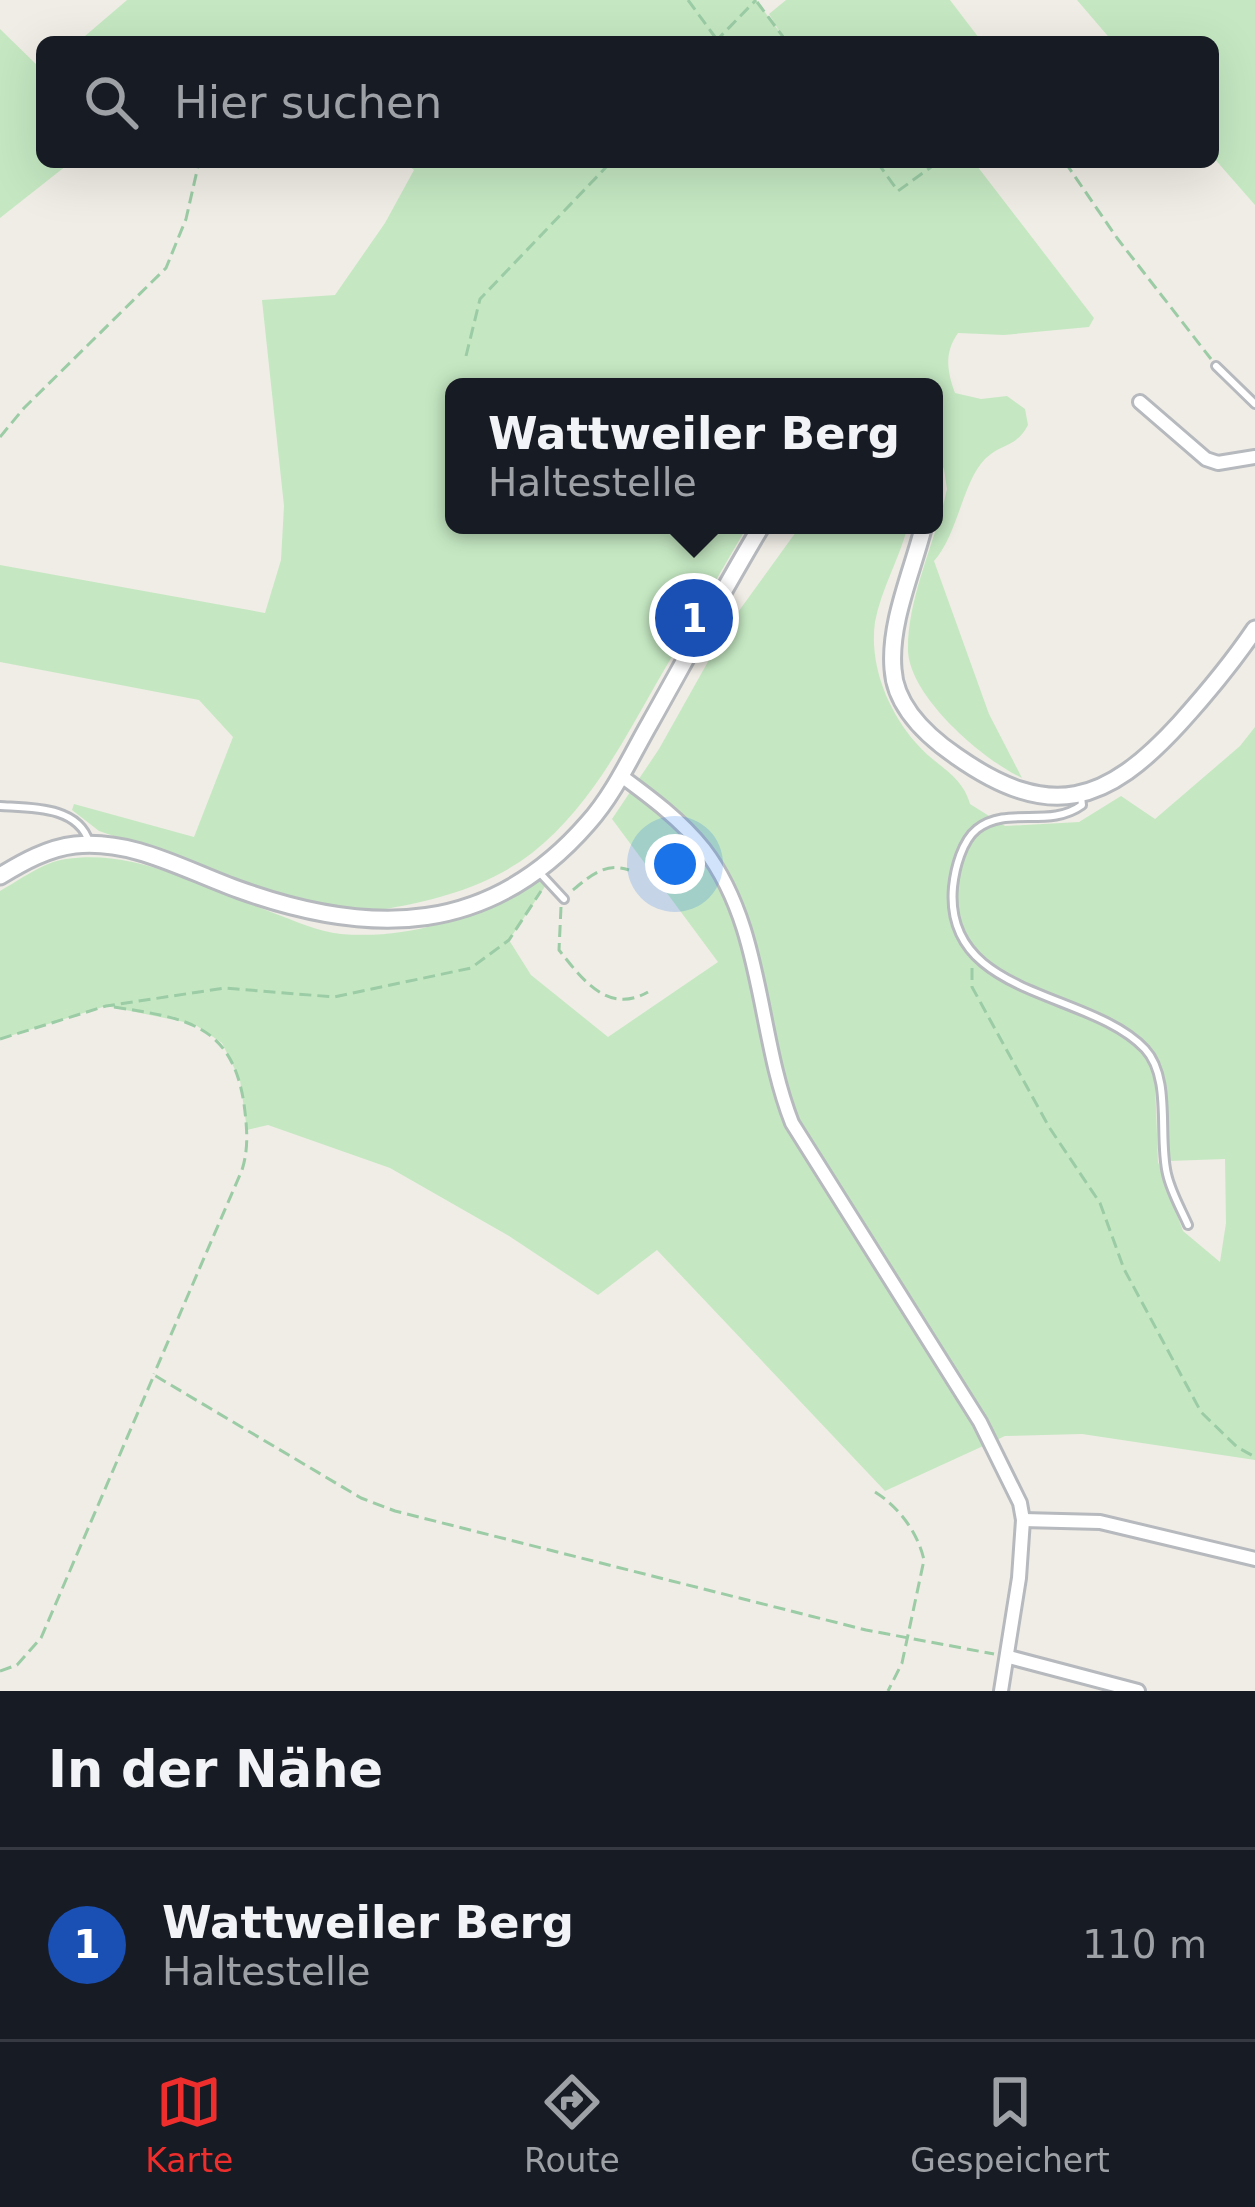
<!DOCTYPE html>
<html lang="de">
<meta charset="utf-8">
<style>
:root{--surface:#171b24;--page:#20242c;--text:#f1f3f6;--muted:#9ea1a6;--line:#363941;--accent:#ee2e2d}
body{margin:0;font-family:"DejaVu Sans",sans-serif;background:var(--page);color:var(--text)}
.you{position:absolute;left:675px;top:864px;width:42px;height:42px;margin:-30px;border:9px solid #fff;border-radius:50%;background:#1a73e8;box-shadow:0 0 0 18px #1a73e833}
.badge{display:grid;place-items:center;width:78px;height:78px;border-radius:50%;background:var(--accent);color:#fff;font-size:39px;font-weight:700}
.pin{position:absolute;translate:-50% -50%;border:6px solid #fff;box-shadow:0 3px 12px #0006}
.popup{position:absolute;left:445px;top:378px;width:498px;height:156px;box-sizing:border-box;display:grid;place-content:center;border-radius:18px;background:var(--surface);filter:drop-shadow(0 3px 9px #0005);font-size:39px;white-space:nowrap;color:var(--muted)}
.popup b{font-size:45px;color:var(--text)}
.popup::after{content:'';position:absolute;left:50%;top:100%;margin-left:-24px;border:24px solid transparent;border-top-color:var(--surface)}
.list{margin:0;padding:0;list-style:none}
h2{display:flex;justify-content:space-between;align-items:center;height:156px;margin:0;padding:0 48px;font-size:51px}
h2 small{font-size:39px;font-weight:400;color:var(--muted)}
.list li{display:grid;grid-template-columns:78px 1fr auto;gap:36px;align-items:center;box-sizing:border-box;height:192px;padding:0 48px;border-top:3px solid var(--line)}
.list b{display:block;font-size:45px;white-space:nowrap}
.list p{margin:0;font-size:39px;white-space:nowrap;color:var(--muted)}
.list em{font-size:39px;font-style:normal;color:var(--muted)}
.icon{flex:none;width:66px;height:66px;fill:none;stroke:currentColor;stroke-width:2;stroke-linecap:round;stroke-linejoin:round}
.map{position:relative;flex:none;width:1255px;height:1691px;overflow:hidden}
.search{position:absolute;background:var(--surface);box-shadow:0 12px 48px #0002;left:36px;right:36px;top:36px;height:132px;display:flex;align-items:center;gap:30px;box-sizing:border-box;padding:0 42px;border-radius:18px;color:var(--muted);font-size:45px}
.sheet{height:348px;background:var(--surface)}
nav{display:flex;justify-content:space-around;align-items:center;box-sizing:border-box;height:168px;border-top:3px solid var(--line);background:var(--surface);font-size:33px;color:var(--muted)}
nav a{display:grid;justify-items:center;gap:6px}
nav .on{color:var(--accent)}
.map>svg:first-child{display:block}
</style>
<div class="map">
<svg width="1255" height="1691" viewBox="0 0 1255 1691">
<rect width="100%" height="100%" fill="#f0ede6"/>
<g fill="#c5e8c2" fill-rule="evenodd">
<path d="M127 0H756L781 34 769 14 786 0H950L982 42H78Z"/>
<path d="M1077 0H1255V205L1213 157V42H1113Z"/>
<path d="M0 29 42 70V162H71L0 218Z"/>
<path d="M404 162H974L1094 318 1089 327 1004 335 958 333C944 353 947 371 955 393L981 399 1007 396 1025 409 1028 425C1016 448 1001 443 985 459 963 481 958 534 934 561L989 714 1022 778C983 760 910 697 908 651 907 597 936 541 947 489L944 469 934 450V387H454V525H748C717 578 687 631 656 684 622 744 588 809 532 853 488 887 433 901 379 910L378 914 289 897 99 831 72 810 74 804 194 837 233 737 199 700 0 662V565L265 613 281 560 284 506 262 300 335 295 385 223 414 170Z"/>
<path d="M801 525H908C900 558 881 589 875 622 869 665 888 711 916 743 934 765 962 774 970 804L1005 826 1079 822 1121 796 1155 819 1240 746 1255 727V1460L1082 1434 1005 1436 885 1491 657 1250 598 1295 509 1236 390 1168 268 1125 247 1130 240 1080 222 1043 194 1024 106 1006 0 1039V891C20 880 43 862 66 859 136 848 207 889 271 912 293 920 318 932 341 934 416 940 480 914 543 876L548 882 509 940 531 975 608 1037 718 962 612 819 659 749 728 626ZM1160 1073 1169 1161 1225 1159 1226 1223 1220 1262 1183 1231 1158 1162 1155 1081Z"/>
</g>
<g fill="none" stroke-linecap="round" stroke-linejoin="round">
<g stroke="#b6b9bd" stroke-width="12">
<g id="service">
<path d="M1216 366 1255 404"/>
<path d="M1081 797 1082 805C1049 829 1008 805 977 829 962 841 955 868 953 887 943 998 1090 990 1145 1049 1172 1078 1158 1137 1167 1174 1171 1192 1181 1209 1188 1225"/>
<path d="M0 806C32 808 78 806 89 842"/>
<path d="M538 871 564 899"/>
</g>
</g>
<g stroke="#b6b9bd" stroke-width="18">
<g id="minor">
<path d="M1140 402 1206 459 1218 463 1255 457"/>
<path d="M620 775C650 797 681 820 704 849 764 928 757 1034 792 1123L980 1422 1020 1503 1023 1520 1019 1578 1001 1691"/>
<path d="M1023 1520 1100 1522 1255 1559"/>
<path d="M1009 1657 1138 1691"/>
</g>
</g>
<g stroke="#b6b9bd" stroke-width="21">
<g id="tertiary">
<path d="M924 525C913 570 889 622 893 669 895 706 927 736 956 756 1050 822 1106 804 1180 723 1207 693 1232 663 1255 629"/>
<path d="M0 876C23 862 48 848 75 845 134 839 186 871 240 890 371 937 490 936 588 823 614 794 631 756 650 723 687 657 723 590 762 525"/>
</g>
</g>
<g stroke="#9bcca5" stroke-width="3" stroke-dasharray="12 6" stroke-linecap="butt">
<path d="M688 0 715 37"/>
<path d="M757 2 787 42"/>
<path d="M227 42V40"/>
<path d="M715 42 756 0"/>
<path d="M877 162 898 191 938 162"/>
<path d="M1065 162 1117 238 1211 359"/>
<path d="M466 356 480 299 611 162"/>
<path d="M0 437 24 408 166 268 186 219 199 162"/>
<path d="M573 890C591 875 606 862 629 870"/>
<path d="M561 907 559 950C582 979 608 1015 648 992"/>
<path d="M972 968V987L1049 1127 1100 1203 1124 1269 1201 1412 1237 1447 1255 1457"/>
<path d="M114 1007C184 1018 232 1023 244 1104 247 1127 249 1148 242 1170L154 1374"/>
<path d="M0 1039 106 1006 225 988 334 997 471 968 509 940 541 891"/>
<path d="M875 1492C899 1507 918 1533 924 1560L902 1663 888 1691"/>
<path d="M0 1671 17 1665 41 1638 154 1375 361 1498 395 1511 866 1630 994 1654"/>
</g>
<use href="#service" stroke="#fff" stroke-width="6"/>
<use href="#minor" stroke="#fff" stroke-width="12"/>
<use href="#tertiary" stroke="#fff" stroke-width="15"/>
</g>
</svg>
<div class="you"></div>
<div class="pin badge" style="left:694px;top:618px;background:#1a4fb4">1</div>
<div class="popup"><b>Wattweiler Berg</b>Haltestelle</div>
<div class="search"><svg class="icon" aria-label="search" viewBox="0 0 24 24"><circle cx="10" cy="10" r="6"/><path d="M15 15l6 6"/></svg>Hier suchen</div>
</div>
<section class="sheet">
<h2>In der Nähe<small></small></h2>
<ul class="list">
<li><span class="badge" style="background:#1a4fb4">1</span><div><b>Wattweiler Berg</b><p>Haltestelle</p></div><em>110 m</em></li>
</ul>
</section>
<nav>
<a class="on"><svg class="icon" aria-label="map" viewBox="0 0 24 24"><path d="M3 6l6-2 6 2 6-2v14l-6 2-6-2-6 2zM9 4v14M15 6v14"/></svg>Karte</a>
<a><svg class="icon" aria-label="directions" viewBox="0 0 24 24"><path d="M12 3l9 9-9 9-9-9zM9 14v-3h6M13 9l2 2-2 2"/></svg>Route</a>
<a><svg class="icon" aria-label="saved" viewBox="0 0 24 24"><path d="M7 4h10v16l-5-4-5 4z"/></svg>Gespeichert</a>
</nav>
